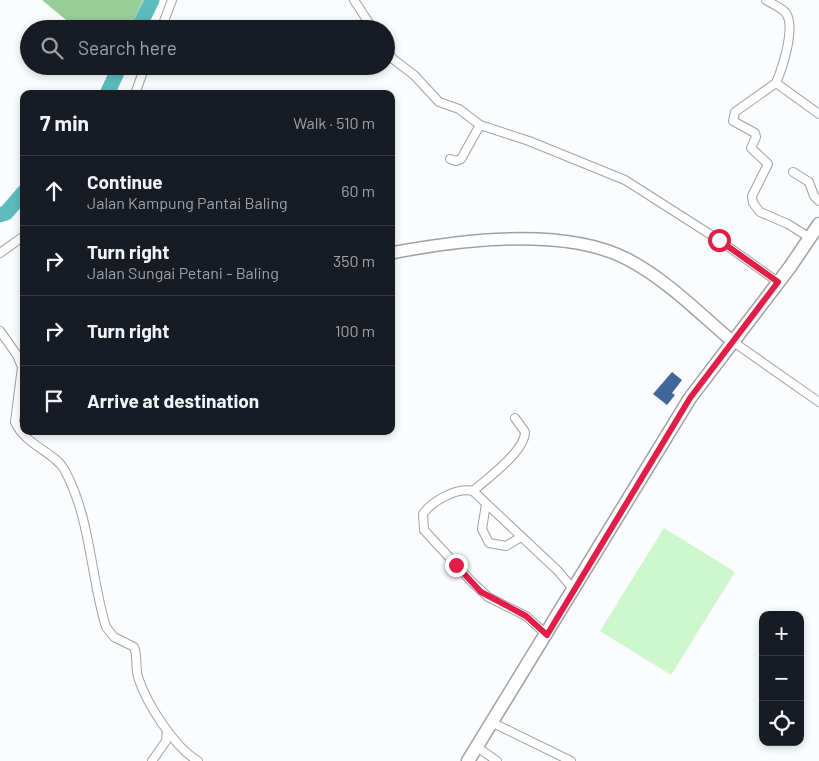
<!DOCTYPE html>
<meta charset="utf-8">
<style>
:root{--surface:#171b24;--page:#20242c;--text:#f1f3f6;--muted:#9ea1a6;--line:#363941}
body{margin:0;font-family:Barlow,sans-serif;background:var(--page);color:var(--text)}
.controls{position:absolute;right:15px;bottom:15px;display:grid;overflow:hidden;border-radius:10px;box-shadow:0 2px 8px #0003}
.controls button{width:45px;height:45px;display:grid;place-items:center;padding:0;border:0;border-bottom:1px solid var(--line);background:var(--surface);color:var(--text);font:25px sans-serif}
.stop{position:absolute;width:15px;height:15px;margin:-11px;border:4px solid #e11d48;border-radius:50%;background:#fff}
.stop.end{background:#e11d48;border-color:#fff;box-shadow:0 1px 5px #0008}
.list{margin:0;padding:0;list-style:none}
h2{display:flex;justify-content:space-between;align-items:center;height:65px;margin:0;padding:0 20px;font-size:21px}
h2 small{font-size:16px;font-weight:400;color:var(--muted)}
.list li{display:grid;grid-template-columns:32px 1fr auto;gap:15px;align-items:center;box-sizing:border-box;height:70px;padding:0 20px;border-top:1px solid var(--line)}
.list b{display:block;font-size:19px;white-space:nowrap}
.list p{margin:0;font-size:16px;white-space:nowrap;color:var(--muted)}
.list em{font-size:16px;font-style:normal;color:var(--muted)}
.icon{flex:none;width:28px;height:28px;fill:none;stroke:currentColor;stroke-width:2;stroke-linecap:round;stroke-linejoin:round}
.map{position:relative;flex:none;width:819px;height:761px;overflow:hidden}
.search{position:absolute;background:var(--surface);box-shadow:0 2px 8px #0003;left:20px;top:20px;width:375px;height:55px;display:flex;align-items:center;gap:12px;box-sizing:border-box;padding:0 18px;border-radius:28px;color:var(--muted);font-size:19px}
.panel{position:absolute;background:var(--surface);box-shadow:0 2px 8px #0003;left:20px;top:90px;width:375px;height:345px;border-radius:10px}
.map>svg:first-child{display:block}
</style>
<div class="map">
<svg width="819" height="761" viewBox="0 0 819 761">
<rect width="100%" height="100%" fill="#fafcfe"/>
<path fill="#cef7cd" d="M664 528 735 572 671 675 600 631Z"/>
<path fill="#99cd99" d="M42 0H143L130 29H77Z"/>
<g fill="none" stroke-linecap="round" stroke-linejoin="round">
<g stroke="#5cbcbc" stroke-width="15">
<path d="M138 29 152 0"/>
<path d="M107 94 120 66"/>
<path d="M0 215 6 213 24 192"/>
</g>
</g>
<path fill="#416799" d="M672 372 682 380 672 393 675 395 667 405 653 394Z"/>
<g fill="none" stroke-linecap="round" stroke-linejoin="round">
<g stroke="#a0a1a3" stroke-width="10">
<g id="street">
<path d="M354 0 373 29"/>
<path d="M766 0C772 4 782 8 786 13 796 28 782 69 776 83L819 114"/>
<path d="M161 29 172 0"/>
<path d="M386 49 393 59 414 75 439 102 459 109 480 125 529 141 625 180 719 240 778 282"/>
<path d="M776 83 735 112 733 121 755 133 756 137 751 148 768 164 752 196 753 203 760 212 788 224 810 238"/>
<path d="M135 94 145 66"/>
<path d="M450 159 456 161 461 159 480 125"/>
<path d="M793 172 809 182 814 196 819 201"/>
<path d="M0 253 24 236"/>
<path d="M0 331 17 355 22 367 15 422C25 445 54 452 64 469 91 518 90 575 106 627L114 637 134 647C138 656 135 667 138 677 146 703 175 748 198 761"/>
<path d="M732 341 819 402"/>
<path d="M473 491C488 478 525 451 525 432L515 418"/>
<path d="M486 504 482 529 489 543 506 546 521 537"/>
<path d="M547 635 526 616 488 597 471 581 424 530 423 514C432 501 457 487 473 491L558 571 574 590"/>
<path d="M493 723 571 761"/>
<path d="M477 747 497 761"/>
<path d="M152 761 166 741 167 731"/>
</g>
</g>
<g stroke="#a0a1a3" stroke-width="14">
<path id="secondary" d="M391 253C459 240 563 226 627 259 666 279 699 313 732 341"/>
</g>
<g stroke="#a0a1a3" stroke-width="15">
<path id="primary" d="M468 761 690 398 790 267 819 224"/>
</g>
<use href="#street" stroke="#fff" stroke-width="8"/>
<use href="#secondary" stroke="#fff" stroke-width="11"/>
<use href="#primary" stroke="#fff" stroke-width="12"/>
</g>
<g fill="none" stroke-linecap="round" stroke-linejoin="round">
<path stroke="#e11d48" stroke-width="6" d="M456 565 481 592 526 616 547 635 690 398 778 282 719 240"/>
</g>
</svg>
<div class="controls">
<button>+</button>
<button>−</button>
<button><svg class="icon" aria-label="locate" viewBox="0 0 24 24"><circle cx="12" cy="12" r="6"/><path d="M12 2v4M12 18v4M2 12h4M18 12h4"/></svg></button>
</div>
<div class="stop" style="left:719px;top:240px"></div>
<div class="stop end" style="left:456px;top:565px"></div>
<div class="search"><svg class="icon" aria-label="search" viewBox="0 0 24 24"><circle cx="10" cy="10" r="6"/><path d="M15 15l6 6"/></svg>Search here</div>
<section class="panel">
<h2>7 min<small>Walk · 510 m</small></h2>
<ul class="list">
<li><svg class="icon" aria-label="ahead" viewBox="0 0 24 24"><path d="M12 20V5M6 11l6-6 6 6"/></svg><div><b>Continue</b><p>Jalan Kampung Pantai Baling</p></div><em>60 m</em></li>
<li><svg class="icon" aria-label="right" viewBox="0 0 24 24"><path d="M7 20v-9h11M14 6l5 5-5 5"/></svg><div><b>Turn right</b><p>Jalan Sungai Petani - Baling</p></div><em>350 m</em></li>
<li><svg class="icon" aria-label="right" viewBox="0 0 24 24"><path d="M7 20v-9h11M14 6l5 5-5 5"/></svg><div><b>Turn right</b></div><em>100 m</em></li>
<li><svg class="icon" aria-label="arrive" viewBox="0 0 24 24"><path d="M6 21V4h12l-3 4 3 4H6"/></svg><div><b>Arrive at destination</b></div></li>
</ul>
</section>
</div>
